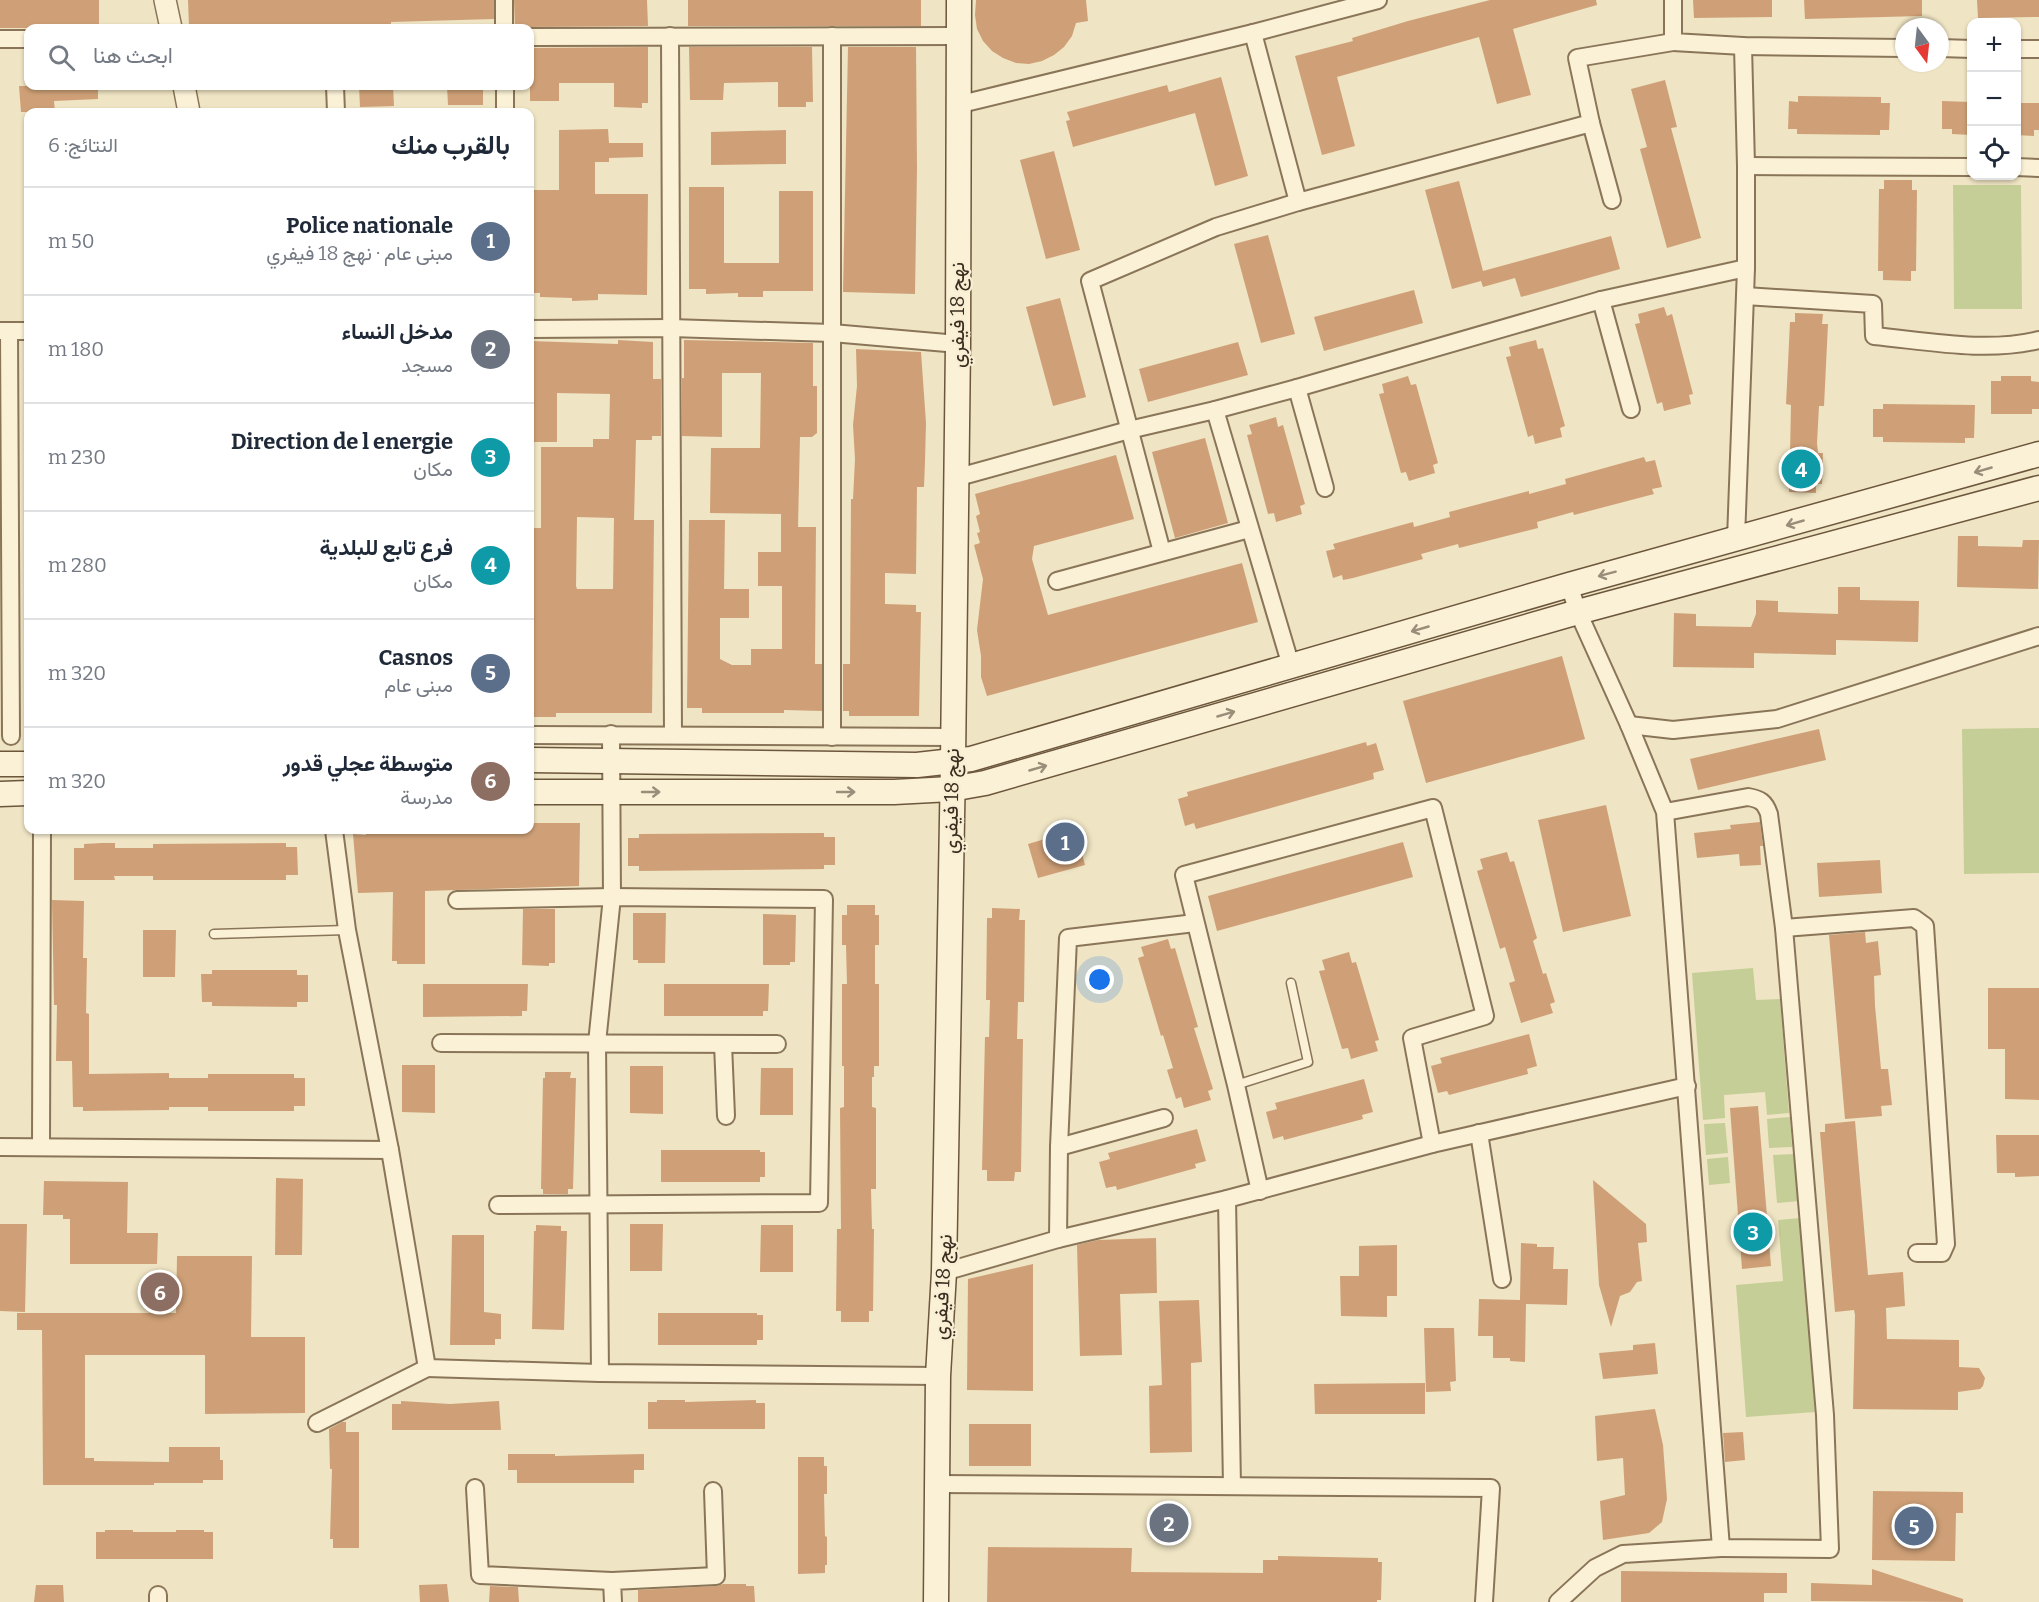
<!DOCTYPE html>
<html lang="ar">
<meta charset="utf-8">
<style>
:root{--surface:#fff;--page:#f6f6f7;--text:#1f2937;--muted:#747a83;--line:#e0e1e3;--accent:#9b2b27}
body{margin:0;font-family:Bitter,Vazirmatn,serif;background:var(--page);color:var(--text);direction:rtl}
.controls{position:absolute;right:18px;top:18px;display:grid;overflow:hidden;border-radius:12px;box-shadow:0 2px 4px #0004}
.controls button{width:54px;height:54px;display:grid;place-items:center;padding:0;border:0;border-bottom:2px solid var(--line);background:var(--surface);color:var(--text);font:30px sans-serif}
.compass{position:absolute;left:1895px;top:18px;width:54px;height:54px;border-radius:50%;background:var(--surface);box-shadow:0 2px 4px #0004;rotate:165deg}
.you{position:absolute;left:1100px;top:980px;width:21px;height:21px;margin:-15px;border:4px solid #fff;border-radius:50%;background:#1a73e8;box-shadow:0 0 0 9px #1a73e833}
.badge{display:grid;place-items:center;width:39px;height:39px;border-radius:50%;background:var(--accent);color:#fff;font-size:20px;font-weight:700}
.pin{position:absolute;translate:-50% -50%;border:3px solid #fff;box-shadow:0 2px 6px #0006}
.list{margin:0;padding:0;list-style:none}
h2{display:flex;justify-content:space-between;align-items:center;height:78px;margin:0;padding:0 24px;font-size:26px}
h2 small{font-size:20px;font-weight:400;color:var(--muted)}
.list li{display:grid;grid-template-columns:39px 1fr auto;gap:18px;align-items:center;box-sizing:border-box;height:108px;padding:0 24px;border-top:2px solid var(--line)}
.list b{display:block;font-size:22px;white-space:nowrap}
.list p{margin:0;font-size:20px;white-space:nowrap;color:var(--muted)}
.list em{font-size:20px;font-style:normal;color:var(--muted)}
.icon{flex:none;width:33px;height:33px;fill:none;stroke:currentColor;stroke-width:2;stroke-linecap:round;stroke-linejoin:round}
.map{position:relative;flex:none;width:2039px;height:1602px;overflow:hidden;direction:ltr}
.search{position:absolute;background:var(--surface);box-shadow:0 2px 4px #0004;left:24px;top:24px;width:510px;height:66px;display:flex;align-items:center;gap:15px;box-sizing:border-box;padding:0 21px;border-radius:12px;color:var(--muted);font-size:22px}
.panel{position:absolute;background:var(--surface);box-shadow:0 2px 4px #0004;left:24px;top:108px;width:510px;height:726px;border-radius:12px;direction:rtl}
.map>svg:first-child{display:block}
</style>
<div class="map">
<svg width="2039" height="1602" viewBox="0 0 2039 1602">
<rect width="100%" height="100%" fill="#efe4c3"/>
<g fill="#c5ce96">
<path d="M1953 185H2021L2022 309H1954Z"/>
<path d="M2039 728V873L1964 874 1962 729Z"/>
<path d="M1753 968 1756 1000 1780 999 1789 1113 1767 1115 1765 1092 1724 1095 1725 1118 1703 1120 1692 973Z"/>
<path d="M1790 1117 1792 1147 1769 1148 1767 1119Z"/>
<path d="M1725 1123 1728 1153 1706 1155 1704 1124Z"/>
<path d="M1795 1154 1799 1201 1777 1203 1773 1155Z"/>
<path d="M1728 1157 1730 1183 1709 1185 1707 1159Z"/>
<path d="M1800 1218 1815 1412 1746 1417 1736 1285 1783 1281 1778 1220Z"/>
</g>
<g fill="#cfa077" fill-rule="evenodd">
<rect x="0" y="0" width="99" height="28"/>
<path d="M188 0H494V19L391 22V28L189 27Z"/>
<path d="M514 0H647L648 26 530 27 515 28Z"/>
<rect x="688" y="0" width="233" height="26"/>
<path d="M976 0H1086L1088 21 1076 23 1072 36 1064 47 1054 55 1042 61 1029 64 1016 63 1003 58 992 51 983 41 977 29 975 15Z"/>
<path d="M1490 0H1596L1597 5 1513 29 1531 95 1523 97 1497 104 1479 37 1337 77 1355 146 1322 155 1295 56 1353 41 1352 38 1408 21Z"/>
<path d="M1693 0H1772V17L1694 18Z"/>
<path d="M1804 0H1922V16L1805 19Z"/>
<path d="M1977 0H2039V17L1978 18Z"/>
<path d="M689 47H812L813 102H806V107H778V82L724 83 723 100H690Z"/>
<path d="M848 47H916L917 168 915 294 843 292Z"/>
<path d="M530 48 648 47V103H642V108L614 107V83H559V101H530Z"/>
<path d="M1221 77 1248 176 1215 186 1195 113 1073 147 1066 121 1070 120 1067 112 1167 85 1169 92Z"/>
<path d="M1665 80 1677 127 1671 128 1701 238 1667 248 1640 149 1647 147 1631 89Z"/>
<path d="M19 86H98V99L54 101 55 112H21Z"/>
<path d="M359 86H393L394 106 360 107Z"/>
<path d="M447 86H483V105H448Z"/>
<path d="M1798 96 1881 97V103H1890L1889 130H1880V135L1797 134V129H1788L1789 101 1798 102Z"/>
<path d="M1942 101 1971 102V135L1952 134V129H1942Z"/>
<path d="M2016 103H2039V130H2034V136L2016 135Z"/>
<path d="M608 129 609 143H643V157L609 158V162H595V194H648L647 295 598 294V300L572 301V298L540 297V293H530V190H559V130Z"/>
<path d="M786 130V164L711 165V132Z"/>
<path d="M1054 151 1080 250 1046 259 1020 160Z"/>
<path d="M1884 180H1912V190H1917L1916 271H1911V281L1883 280V271H1878L1879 189H1884Z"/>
<path d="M1459 181 1483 271 1611 236 1620 269 1521 297 1515 278 1483 287 1481 281 1452 289 1425 190Z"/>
<path d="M689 187H724V263H779V191H813V291H763V297H738V293L706 294V289H689Z"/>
<path d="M1268 235 1295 334 1261 343 1234 244Z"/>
<path d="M1414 290 1423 323 1324 351 1314 317Z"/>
<path d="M1060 298 1086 397 1053 406 1026 307Z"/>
<path d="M1664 307 1667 316 1672 314 1693 394 1689 395 1691 404 1664 411 1662 402 1657 404 1635 324 1640 323 1638 314Z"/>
<path d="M1795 313 1823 314 1822 324H1828L1824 406H1819L1817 443 1818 453H1823L1822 484H1816V493L1789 492V483L1784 482 1785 454H1790L1791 405 1786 404 1790 322H1795Z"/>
<path d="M618 340 653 342V379H661V436H652V440H636L634 520H654L652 713H556V717H530V528H541V447H593V439H609L610 394 557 393V442H530V341L618 344ZM577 517 614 518 613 589H577L576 586Z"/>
<path d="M684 340 813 343V386H817V433L812 437H800L798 527H816L815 664H822V711L784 710V713H702V708H687L689 520H725L724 589H749V618H720V659L732 665H751V649H782V586H758V552H781V514L710 513 711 448H760L761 373H722V437L682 436V378H684Z"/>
<path d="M1536 340 1538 349 1543 348 1565 426 1560 428 1562 437 1535 444 1533 435 1528 437 1506 357 1511 356 1509 347Z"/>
<path d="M1238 342 1248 375 1148 402 1139 369Z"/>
<path d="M856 349 921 352 926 423 925 461 924 487H917L916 574 885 573V604L916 605V612H921L919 716H849V711H843V664H850L851 499H853L855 459 853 425 857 386Z"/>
<path d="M1408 376 1411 385 1416 384 1438 463 1433 465 1435 473 1409 481 1406 472 1401 473 1379 394 1384 393 1382 384Z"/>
<path d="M2001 376H2031V381L2039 382V409H2032V414H1991V381H2001Z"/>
<path d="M1883 404 1975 405 1974 438H1965V443L1883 442V437H1873V409H1883Z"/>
<path d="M1276 417 1278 427 1283 425 1305 504 1300 506 1302 514 1276 522 1274 513 1268 514 1247 435 1252 434 1249 425Z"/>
<path d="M1205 438 1228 523 1175 538 1152 452Z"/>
<path d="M1116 455 1134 519 1034 546 1032 559 1048 615 1242 563 1258 622 987 696 981 677V656L977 630 983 579 974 545 980 543 977 533 980 532 976 516 980 514 975 494Z"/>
<path d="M1644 457 1646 462 1655 460 1662 487 1652 489 1654 494 1574 515 1573 512 1537 522 1538 528 1459 548 1458 544 1421 554 1423 559 1353 578 1343 580 1342 575 1333 578 1326 551 1335 549 1333 544 1413 522 1414 527 1450 517 1449 512 1529 491V494L1566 484 1565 479Z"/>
<path d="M1958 536H1978V546L2022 547 2023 540H2039L2038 589 1957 587Z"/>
<path d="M1838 587H1860V600L1919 601 1918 642 1836 640V655L1754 653V668L1673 667 1674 613 1696 614V626L1751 627 1756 614V600L1778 601V612L1838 614Z"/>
<path d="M1562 656 1585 739 1426 783 1403 701Z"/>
<path d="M1819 729 1826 760 1698 790 1690 759Z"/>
<path d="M1366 742 1367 746 1376 743 1384 770 1373 773 1374 779 1196 829 1194 823 1185 826 1178 799 1188 796 1187 792Z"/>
<path d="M1606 805 1631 916 1563 932 1538 820Z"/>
<path d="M1760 822 1763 846H1760L1761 865 1740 866 1739 854 1697 858 1694 833 1731 829 1730 825Z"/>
<path d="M530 823H580L579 886 425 891V964H397V961H392L393 892 358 893 353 834 366 835V830H530Z"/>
<path d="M1076 830 1085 865 1038 878 1028 844Z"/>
<path d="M824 833V837H835V865H824V869L639 871V866H628V838H639V834Z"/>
<path d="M1403 842 1413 877 1217 931 1208 896Z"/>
<path d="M102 843H115V848H153V844L286 843V847H297L298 875H286V880H153V876H114L115 880H74V848H84V844Z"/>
<path d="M1507 852 1510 862 1514 861 1537 938 1533 941 1543 974 1546 973 1555 1002 1550 1004 1553 1013 1521 1023 1509 983 1515 981 1505 947 1500 949 1477 871 1483 869 1480 859Z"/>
<path d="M1880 860 1882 893 1819 897 1817 863Z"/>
<path d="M52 900 84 901 83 958H87L86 1013 89 1014V1074L169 1073V1078H208V1074H294V1078H305V1106H294V1111H208V1107H169V1110L83 1111V1107H73L72 1061H56L57 1005H54Z"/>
<path d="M847 905H875V915H879V945H875V984H879V1066H874V1077H872V1107L876 1108V1189H871L872 1229H874L873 1311H869V1322H841V1311H836L837 1229H841L840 1108 844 1107V1066H842V984H847L846 945H842V915H847Z"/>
<path d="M992 908 1020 909 1019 920H1025L1024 1002H1018L1017 1039H1023L1021 1172H1015L1014 1181H987V1170H982L985 1037H989L990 1000H986L987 918H992Z"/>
<path d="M523 909H555V963H549V966L522 965Z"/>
<path d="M633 913H666L665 963H638V960H633Z"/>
<path d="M763 914 796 915 795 962H790V965H763Z"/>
<path d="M143 930H176L175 977H143Z"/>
<path d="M1865 932 1866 943 1878 941 1881 975 1874 976 1875 1006 1881 1069H1888L1892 1105 1881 1106 1882 1116 1845 1119 1829 935Z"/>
<path d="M1168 939 1171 949 1175 948 1198 1027 1194 1028 1213 1089 1208 1091 1211 1100 1184 1108 1181 1097 1176 1099 1167 1070 1173 1068 1163 1035 1161 1036 1138 958 1144 956 1141 947Z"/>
<path d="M1349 952 1352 963 1356 962 1379 1040 1375 1041 1378 1051 1351 1059 1348 1048 1342 1049 1319 971 1325 970 1322 960Z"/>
<path d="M212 970H297V975H308V1002H297V1007L212 1006V1002H202L201 974H212Z"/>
<path d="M423 984H528L527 1011H522V1016L423 1017Z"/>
<path d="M664 984H769L768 1011H763V1016H664Z"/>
<path d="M1988 988H2039V1100L2005 1099V1049H1988Z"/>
<path d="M1529 1034 1537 1066 1527 1069 1528 1074 1449 1095 1447 1091 1438 1093 1431 1066 1442 1063 1440 1058Z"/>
<path d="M402 1065H435V1113L402 1112Z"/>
<path d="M630 1066H663V1114L630 1113Z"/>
<path d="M761 1068H793V1115H760Z"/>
<path d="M545 1072H571L570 1078H576L573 1189H568V1194H543V1189H541L543 1078H545Z"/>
<path d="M1364 1079 1373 1112 1362 1115 1363 1119 1284 1140 1283 1136 1273 1139 1266 1112 1277 1109 1275 1103Z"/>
<path d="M1758 1106 1771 1266 1742 1269 1730 1108Z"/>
<path d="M1855 1121 1868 1275 1903 1272 1905 1306 1886 1308 1887 1339 1959 1340V1367L1979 1368 1985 1378 1983 1386 1980 1389 1958 1392V1410L1853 1409 1855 1315 1854 1310 1835 1312 1820 1132H1825V1124Z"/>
<path d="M1197 1129 1206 1161 1195 1164 1196 1168 1117 1190 1116 1186 1106 1188 1099 1162 1110 1159 1108 1153Z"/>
<path d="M1996 1135H2039V1176L2015 1177V1173H1997Z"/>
<path d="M661 1150H760V1152H765V1177H760V1182H661Z"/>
<path d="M276 1178 303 1179 302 1255H275Z"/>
<path d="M1593 1180 1646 1224 1647 1242 1638 1243 1642 1281 1637 1282 1630 1292 1620 1296 1611 1327 1599 1285Z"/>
<path d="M44 1181 128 1182 127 1233H158L157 1264H70V1219H63V1215H43Z"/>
<path d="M0 1224H27L25 1312 0 1311Z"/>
<path d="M630 1224H663L662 1271H630Z"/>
<path d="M536 1225 561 1226V1231H567L564 1330 532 1329 534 1231H536Z"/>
<path d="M761 1225H793V1272H760Z"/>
<path d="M452 1235H484V1312L501 1314V1339H495V1345H450Z"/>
<path d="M1156 1238 1157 1293 1120 1294 1122 1355 1080 1356 1077 1245 1098 1240Z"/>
<path d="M1521 1243 1537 1244V1247H1554L1553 1269H1568L1567 1305 1526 1304 1525 1362 1510 1361V1358H1493V1336H1478L1479 1299 1520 1300Z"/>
<path d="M1397 1245V1296H1387V1317L1341 1316 1340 1276H1359V1246Z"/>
<path d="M177 1256H252L251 1337H305V1413L205 1414V1355H85V1458H94V1461L169 1462V1447H220V1460H223V1480H203V1483H154V1485H43L42 1330H17V1313H176Z"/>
<path d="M1033 1264V1391L967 1390 968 1279Z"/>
<path d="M1199 1300 1202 1362 1191 1363 1192 1452 1150 1453 1149 1386 1162 1385 1159 1301Z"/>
<path d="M658 1313H757V1315H763V1340H757V1345H658Z"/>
<path d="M1424 1328H1454L1456 1381 1450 1382 1451 1391 1426 1392Z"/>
<path d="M1655 1343 1658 1374 1603 1379 1599 1353 1633 1350V1345Z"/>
<path d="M1425 1383V1414H1315L1314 1384Z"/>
<path d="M657 1400H685V1402L756 1400V1403H765V1429H648V1402H657Z"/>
<path d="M401 1401 450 1404 499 1401 501 1430H392V1404H401Z"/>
<path d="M1655 1409 1663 1445 1667 1499 1662 1522 1649 1533 1603 1540 1600 1501 1625 1495 1623 1458 1597 1461 1595 1416Z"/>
<path d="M342 1422H346V1432H359V1548H333V1539H330L332 1469H330L329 1429Z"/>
<rect x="969" y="1424" width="62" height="42"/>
<path d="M1743 1432 1745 1460 1725 1462 1723 1433Z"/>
<path d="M508 1454H555V1456L644 1454V1470H634V1483H517V1470H508Z"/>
<path d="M798 1457H824V1466H827V1494H824L825 1536 827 1537V1565H825V1573L798 1574Z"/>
<path d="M1873 1491 1963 1492V1513H1956L1955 1561 1872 1560Z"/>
<path d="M105 1530H133V1532H176V1530H204V1532H213V1559H96V1532H105Z"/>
<path d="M988 1547 1132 1548 1131 1572 1263 1573V1560H1278V1556L1378 1558V1562H1382L1381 1600H1377V1602H987Z"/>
<path d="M1872 1569 1963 1599V1602L1811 1601V1583L1872 1585Z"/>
<path d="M1621 1571 1787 1573V1593H1764V1602H1621Z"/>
<path d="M447 1584 449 1602H420L419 1585Z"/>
<path d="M723 1584H746V1586H754L755 1602H638V1590L717 1586Z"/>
<path d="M36 1585H63L64 1602H34Z"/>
<path d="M490 1586 518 1587 519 1602H489Z"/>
</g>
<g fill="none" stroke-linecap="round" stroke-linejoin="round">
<g stroke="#8a7559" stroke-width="11">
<g id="service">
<path d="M214 934 347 930"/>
<path d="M1236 1085 1308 1062 1291 983"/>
</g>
</g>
<g stroke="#8a7559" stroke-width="20">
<g id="minor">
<path d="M504 0V28"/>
<path d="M1673 0V42L1743 46 1904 48"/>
<path d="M1253 33 1298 202"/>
<path d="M670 36 673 735"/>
<path d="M530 37 958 36"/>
<path d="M0 39H28"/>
<path d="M1743 46 1746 166V268"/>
<path d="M1940 48 1972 49"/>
<path d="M2016 49H2039"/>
<path d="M335 86 336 112"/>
<path d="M505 86V112"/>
<path d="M957 105 1253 33 1378 0"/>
<path d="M1746 166 1972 167"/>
<path d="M2016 167 2039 168"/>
<path d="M1612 200 1591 123 1577 58 1673 42"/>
<path d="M1745 296 1873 304 1874 336C1927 341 1986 353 2039 340"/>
<path d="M1601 300 1631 409"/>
<path d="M530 329 671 328 832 333 958 344"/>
<path d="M0 331H28"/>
<path d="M9 331 11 736"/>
<path d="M1297 388 1325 488"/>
<path d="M1215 410 1291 666"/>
<path d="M955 478 1129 430 1215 410 1297 388 1601 300 1746 268 1736 539"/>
<path d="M1162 552 1090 281 1216 227 1298 202 1591 123"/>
<path d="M1057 581 1249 529"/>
<path d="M1569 585 1578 612 1629 725 1665 812 1721 1548 1830 1549 1825 1415 1784 928 1769 814C1765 802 1760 799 1748 797L1665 812"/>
<path d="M1629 725 1673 730 1777 719 2039 636"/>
<path d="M611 734 612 897 597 1043 600 1373 938 1376"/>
<path d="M530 735 952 737"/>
<path d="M832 737V36"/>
<path d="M334 830 347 930 390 1150 427 1368 600 1373"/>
<path d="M457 900 612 897 824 899 819 1203 498 1205"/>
<path d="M1784 928 1914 918 1925 926 1946 1244 1942 1253H1917"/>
<path d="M441 1043 777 1044"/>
<path d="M723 1044 726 1116"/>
<path d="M1479 1133 1502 1279"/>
<path d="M0 1147 390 1150"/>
<path d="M41 1147 42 830"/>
<path d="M1059 1147 1164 1118"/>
<path d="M1260 1191 1236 1085 1184 875 1433 808 1485 1016 1412 1038 1432 1144"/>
<path d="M1227 1199 1232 1486"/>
<path d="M1058 1239 1059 1147 1068 938 1195 923"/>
<path d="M944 1272 1058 1239 1227 1199 1432 1144 1687 1086"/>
<path d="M317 1423 427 1368"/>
<path d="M938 1484 1491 1488 1484 1602"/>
<path d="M475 1488 480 1575 612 1581"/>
<path d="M158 1595V1602"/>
<path d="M613 1602 612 1581 716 1576 713 1491"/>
<path d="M1558 1602 1595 1568 1623 1554 1721 1548"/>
</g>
</g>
<g stroke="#8a7559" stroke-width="24">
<g id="tertiary">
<path d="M165 0 171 28"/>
<path d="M184 86 189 112"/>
</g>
</g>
<g stroke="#6c563c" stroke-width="27">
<g id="secondary">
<path d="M530 760 917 765 971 759 1569 585 2039 454"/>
<path d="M0 764H28"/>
<path d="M530 792H894L951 789 985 783 1578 612 2039 488"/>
<path d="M0 794 28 793"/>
<path d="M936 1602 938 1376 944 1272 953 762 958 344 959 0"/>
</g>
</g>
<use href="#service" stroke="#faf1d6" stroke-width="8"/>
<use href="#minor" stroke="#faf1d6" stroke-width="16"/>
<use href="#tertiary" stroke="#faf1d6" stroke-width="21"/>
<use href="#secondary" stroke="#faf1d6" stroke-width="24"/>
</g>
<defs><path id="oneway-shaft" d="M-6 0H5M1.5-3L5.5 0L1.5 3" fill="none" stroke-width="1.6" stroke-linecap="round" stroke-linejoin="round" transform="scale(1.5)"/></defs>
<g stroke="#9a8e7a">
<use href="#oneway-shaft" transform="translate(1983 470) rotate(164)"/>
<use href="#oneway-shaft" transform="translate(1795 523) rotate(164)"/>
<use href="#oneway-shaft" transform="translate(1607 574) rotate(165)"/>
<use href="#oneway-shaft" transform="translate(1420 629) rotate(164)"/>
<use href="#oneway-shaft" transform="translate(1226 714) rotate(-16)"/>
<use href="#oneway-shaft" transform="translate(1038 768) rotate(-16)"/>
<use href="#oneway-shaft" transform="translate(651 792)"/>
<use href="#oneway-shaft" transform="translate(846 792)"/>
</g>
<g text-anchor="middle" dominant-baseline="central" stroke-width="4.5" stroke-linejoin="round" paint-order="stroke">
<g font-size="20" fill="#3a2c1e" stroke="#f7eed3">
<text transform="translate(957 315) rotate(-90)">نهج 18 فيفري</text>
<text transform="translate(951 801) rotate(-89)">نهج 18 فيفري</text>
<text transform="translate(942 1287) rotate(-87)">نهج 18 فيفري</text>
</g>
</g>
</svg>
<div class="controls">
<button>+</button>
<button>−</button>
<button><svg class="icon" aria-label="locate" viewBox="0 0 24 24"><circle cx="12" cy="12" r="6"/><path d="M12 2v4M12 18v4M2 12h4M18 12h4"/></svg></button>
</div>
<svg class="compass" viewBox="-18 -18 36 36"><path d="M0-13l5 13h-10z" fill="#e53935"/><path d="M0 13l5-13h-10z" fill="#747a83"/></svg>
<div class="you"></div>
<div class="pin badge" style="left:1065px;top:842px;background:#5c6f8a">1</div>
<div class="pin badge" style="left:1169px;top:1523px;background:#6b7280">2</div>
<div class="pin badge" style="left:1753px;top:1232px;background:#0f9aa8">3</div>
<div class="pin badge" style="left:1801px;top:469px;background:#0f9aa8">4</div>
<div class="pin badge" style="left:1914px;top:1526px;background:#5c6f8a">5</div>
<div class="pin badge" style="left:160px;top:1292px;background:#8d6e63">6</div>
<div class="search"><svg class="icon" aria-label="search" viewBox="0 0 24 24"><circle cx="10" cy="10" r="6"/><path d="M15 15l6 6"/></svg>ابحث هنا</div>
<section class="panel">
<h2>بالقرب منك<small>النتائج: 6</small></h2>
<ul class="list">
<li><span class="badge" style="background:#5c6f8a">1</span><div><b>Police nationale</b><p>مبنى عام · نهج 18 فيفري</p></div><em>50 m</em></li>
<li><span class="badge" style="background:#6b7280">2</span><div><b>مدخل النساء</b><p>مسجد</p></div><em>180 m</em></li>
<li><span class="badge" style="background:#0f9aa8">3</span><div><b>Direction de l energie</b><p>مكان</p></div><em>230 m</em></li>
<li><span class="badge" style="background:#0f9aa8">4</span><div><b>فرع تابع للبلدية</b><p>مكان</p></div><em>280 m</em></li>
<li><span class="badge" style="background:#5c6f8a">5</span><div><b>Casnos</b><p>مبنى عام</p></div><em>320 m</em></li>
<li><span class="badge" style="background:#8d6e63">6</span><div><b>متوسطة عجلي قدور</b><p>مدرسة</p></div><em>320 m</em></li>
</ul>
</section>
</div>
